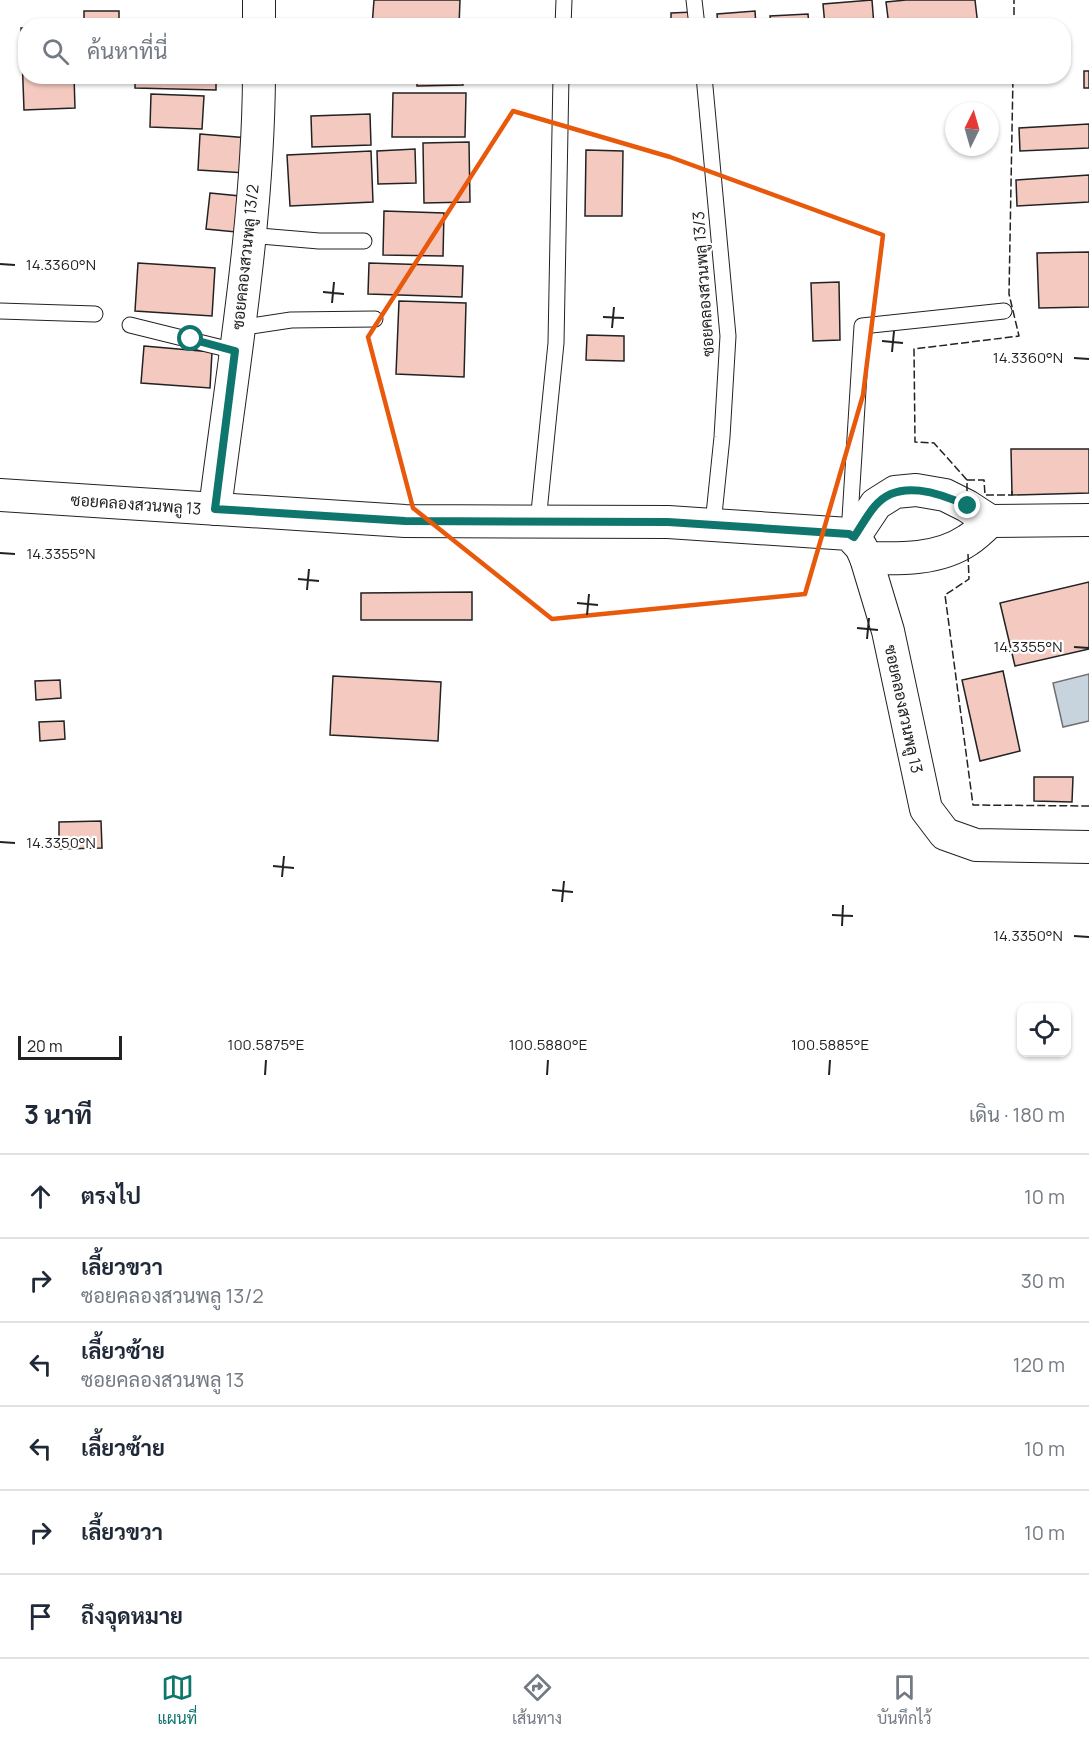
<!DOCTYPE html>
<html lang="th">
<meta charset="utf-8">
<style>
:root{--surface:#fff;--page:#f2f2f3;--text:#1f2937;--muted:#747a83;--line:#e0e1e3;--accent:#0f766e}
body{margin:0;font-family:Manrope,Sarabun,sans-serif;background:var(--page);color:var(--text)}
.controls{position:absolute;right:18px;bottom:18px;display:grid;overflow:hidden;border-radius:12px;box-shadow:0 2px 4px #0004}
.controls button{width:54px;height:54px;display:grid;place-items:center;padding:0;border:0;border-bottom:2px solid var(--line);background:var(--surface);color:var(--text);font:30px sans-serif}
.compass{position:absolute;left:945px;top:102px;width:54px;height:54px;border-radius:50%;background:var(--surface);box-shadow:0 2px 4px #0004;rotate:5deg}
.scale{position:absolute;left:18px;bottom:15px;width:104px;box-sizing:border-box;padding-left:6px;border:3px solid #222;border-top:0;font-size:16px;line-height:21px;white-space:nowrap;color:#222;-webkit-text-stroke:4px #fff;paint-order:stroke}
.stop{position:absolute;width:18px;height:18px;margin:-14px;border:4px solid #0f766e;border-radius:50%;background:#fff}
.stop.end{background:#0f766e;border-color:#fff;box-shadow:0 2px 6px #0008}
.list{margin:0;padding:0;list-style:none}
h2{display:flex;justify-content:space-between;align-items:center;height:78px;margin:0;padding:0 24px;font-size:26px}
h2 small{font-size:20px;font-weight:400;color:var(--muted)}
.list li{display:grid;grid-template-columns:39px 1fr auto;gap:18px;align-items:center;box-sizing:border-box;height:84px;padding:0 24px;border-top:2px solid var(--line)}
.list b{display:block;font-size:22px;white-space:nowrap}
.list p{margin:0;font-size:20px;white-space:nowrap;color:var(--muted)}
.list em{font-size:20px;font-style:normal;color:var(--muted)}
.icon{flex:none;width:33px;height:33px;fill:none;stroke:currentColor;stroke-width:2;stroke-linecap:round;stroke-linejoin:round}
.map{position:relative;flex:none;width:1089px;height:1075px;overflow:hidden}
.search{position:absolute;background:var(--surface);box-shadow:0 2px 4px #0004;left:18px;right:18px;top:18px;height:66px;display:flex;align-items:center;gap:15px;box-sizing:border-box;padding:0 21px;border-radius:24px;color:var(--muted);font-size:22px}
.sheet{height:582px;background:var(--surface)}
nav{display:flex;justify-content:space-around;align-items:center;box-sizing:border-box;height:84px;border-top:2px solid var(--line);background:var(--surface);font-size:16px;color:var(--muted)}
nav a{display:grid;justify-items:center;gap:3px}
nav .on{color:var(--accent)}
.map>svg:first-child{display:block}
</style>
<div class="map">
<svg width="1089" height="1075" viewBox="0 0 1089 1075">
<rect width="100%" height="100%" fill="#fff"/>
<path fill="#c7d3dd" stroke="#6f6f6f" stroke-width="1.5" d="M1089 674V721L1063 727 1053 683Z"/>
<g fill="#f3c9c0" stroke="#222" stroke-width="1.5">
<path d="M374 0H460L459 26H372Z"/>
<path d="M872 0 874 26H825L823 4Z"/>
<path d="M906 0H975L978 26H889L886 2Z"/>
<rect x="84" y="11" width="35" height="15"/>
<path d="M755 11 756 26H718L717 14Z"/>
<path d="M693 12V26H671V13Z"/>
<path d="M808 14 809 26H771L770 16Z"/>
<path d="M21 28H26V76H74L75 108 24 110Z"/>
<rect x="1084" y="71" width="5" height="17"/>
<path d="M135 76H216V90L135 88Z"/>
<path d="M417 76H462L463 85 417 86Z"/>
<path d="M393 93H466L465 137H392Z"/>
<path d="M151 94 204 96 202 129 150 127Z"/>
<path d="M370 114 371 145 312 147 311 116Z"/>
<path d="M1089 124V148L1020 151 1019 128Z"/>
<path d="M200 134 249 138 246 173 198 170Z"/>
<path d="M469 142 470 202 424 203 423 143Z"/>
<path d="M415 149 416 183 378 184 377 151Z"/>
<path d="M586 150 623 151 622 216H585Z"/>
<path d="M371 151 373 202 290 206 287 155Z"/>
<path d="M1089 175V202L1017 206 1016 180Z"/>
<path d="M210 193 240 196 236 232 206 229Z"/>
<path d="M384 211 444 213 443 256 383 255Z"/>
<path d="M1089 252V307L1039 308 1037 253Z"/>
<path d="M138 263 215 268 212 316 135 311Z"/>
<path d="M369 263 463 266 462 297 368 294Z"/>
<path d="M839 282 840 340 813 341 811 283Z"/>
<path d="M399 301 466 303 464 377 396 374Z"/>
<path d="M587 335 624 336V361L586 360Z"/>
<path d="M144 346 212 352 210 388 141 383Z"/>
<path d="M1011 449H1089V493L1012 495Z"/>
<path d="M1089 582V649L1015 666 1000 603Z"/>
<path d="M472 592V620H361V593Z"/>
<path d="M1003 671 1020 751 980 761 962 680Z"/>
<path d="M333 676 441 682 438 741 330 735Z"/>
<path d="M60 680 61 698 36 700 35 681Z"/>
<path d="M64 721 65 739 40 741 39 722Z"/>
<path d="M1034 777H1073L1072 802 1034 801Z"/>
<path d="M101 821 102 848 59 849V822Z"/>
</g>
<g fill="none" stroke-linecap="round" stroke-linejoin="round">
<g stroke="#222" stroke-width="17">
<g id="service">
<path d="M694 0 697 26"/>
<path d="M563 26 564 0"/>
<path d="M704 76 728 336 722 437 713 524"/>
<path d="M249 235 319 241H364"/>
<path d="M0 311 95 314"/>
<path d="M130 325 235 351"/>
<path d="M238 328 291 320 375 319"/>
<path d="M538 522 556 343 561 76"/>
<path d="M849 534 862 326 1004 311"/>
</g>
</g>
<g stroke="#222" stroke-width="34">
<g id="minor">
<path d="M259 26V0"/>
<path d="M0 495 405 521 668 522 849 534 861 547 866 558 888 631 926 809 945 834 976 845 1089 847"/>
<path d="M215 509C233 366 258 221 259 76"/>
<path d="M854 537 876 504 895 492 916 490 945 495 967 506 990 521 1089 520"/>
<path d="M866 558C900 559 939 560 968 540 976 535 983 528 990 521"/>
</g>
</g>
<use href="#service" stroke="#fff" stroke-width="15"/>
<use href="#minor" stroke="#fff" stroke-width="32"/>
<g stroke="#222" stroke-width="1.5" stroke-dasharray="8 3" stroke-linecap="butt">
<path d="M1014 26V0"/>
<path d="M967 480 934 443 915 442 914 349 1019 336 1009 294 1013 76"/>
<path d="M967 491V480H984L985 495H1012V491"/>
<path d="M968 554 969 579 945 595 973 805 1089 806"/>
</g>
</g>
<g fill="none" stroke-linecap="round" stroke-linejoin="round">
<path stroke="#0f766e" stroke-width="8" d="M191 339 235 351 215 509 405 521 668 522 849 534 854 537C861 527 867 515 875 506 898 478 940 493 968 506"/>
</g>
<path fill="none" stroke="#e8590c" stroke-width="4.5" stroke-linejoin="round" d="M513 111 670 157 883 235 863 395 805 594 552 619 413 508 368 337Z"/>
<path fill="none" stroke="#222" stroke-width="2" d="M0 264 15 265M323 292 344 294M332 303 334 282M603 317 624 318M612 328 614 307M882 341 903 343M892 352 894 331M1074 358 1089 359M0 553 15 554M298 579 319 581M307 590 309 569M577 603 598 605M587 615 589 594M857 628 878 630M867 639 869 618M1074 647 1089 648M0 842 15 843M273 866 294 868M282 877 284 856M552 890 573 892M562 902 564 881M832 915 853 916M842 926 843 905M1074 936 1089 937M265 1075 266 1060M547 1075 548 1060M829 1075 830 1060"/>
<g text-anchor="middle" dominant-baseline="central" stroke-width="4.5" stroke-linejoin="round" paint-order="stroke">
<g font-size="16" fill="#222" stroke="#fff">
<text transform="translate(245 257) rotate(-84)">ซอยคลองสวนพลู 13/2</text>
<text transform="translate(703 284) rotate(-94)">ซอยคลองสวนพลู 13/3</text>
<text transform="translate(136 504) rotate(4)">ซอยคลองสวนพลู 13</text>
<text transform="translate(904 709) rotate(78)">ซอยคลองสวนพลู 13</text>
</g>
</g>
<g font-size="15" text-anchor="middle" fill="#222" stroke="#fff" stroke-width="4.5" stroke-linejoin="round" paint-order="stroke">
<text x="61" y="270">14.3360°N</text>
<text x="1028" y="363">14.3360°N</text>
<text x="61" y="559">14.3355°N</text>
<text x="1028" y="652">14.3355°N</text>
<text x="61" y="848">14.3350°N</text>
<text x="1028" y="941">14.3350°N</text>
<text x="266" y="1050">100.5875°E</text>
<text x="548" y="1050">100.5880°E</text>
<text x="830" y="1050">100.5885°E</text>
</g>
</svg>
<div class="controls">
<button><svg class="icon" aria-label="locate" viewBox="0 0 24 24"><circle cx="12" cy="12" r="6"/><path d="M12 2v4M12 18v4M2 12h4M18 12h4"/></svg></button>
</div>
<svg class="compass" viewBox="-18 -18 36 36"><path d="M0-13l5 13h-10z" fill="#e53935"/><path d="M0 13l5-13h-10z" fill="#747a83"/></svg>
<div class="scale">20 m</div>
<div class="stop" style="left:191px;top:339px"></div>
<div class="stop end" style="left:968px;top:506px"></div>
<div class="search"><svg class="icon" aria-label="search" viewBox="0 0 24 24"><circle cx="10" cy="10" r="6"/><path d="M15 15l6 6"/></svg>ค้นหาที่นี่</div>
</div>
<section class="sheet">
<h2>3 นาที<small>เดิน · 180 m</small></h2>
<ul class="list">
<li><svg class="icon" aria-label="ahead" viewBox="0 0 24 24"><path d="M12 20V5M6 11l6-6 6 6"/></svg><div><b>ตรงไป</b></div><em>10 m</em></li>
<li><svg class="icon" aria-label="right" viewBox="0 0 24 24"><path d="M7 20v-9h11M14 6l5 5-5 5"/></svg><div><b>เลี้ยวขวา</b><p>ซอยคลองสวนพลู 13/2</p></div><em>30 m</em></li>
<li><svg class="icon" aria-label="left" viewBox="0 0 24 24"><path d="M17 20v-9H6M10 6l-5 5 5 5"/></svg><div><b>เลี้ยวซ้าย</b><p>ซอยคลองสวนพลู 13</p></div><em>120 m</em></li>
<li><svg class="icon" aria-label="left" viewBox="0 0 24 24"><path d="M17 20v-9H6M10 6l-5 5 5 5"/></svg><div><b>เลี้ยวซ้าย</b></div><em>10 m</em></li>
<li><svg class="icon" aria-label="right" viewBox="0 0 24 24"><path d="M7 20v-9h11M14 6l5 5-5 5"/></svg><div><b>เลี้ยวขวา</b></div><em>10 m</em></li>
<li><svg class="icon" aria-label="arrive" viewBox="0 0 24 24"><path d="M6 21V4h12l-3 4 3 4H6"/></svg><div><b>ถึงจุดหมาย</b></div></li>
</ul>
</section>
<nav>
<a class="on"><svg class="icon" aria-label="map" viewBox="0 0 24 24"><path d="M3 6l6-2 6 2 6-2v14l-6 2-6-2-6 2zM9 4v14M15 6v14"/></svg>แผนที่</a>
<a><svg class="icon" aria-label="directions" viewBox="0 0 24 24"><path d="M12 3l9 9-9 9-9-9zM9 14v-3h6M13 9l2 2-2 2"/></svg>เส้นทาง</a>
<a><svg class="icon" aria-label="saved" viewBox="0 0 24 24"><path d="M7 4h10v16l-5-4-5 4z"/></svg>บันทึกไว้</a>
</nav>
